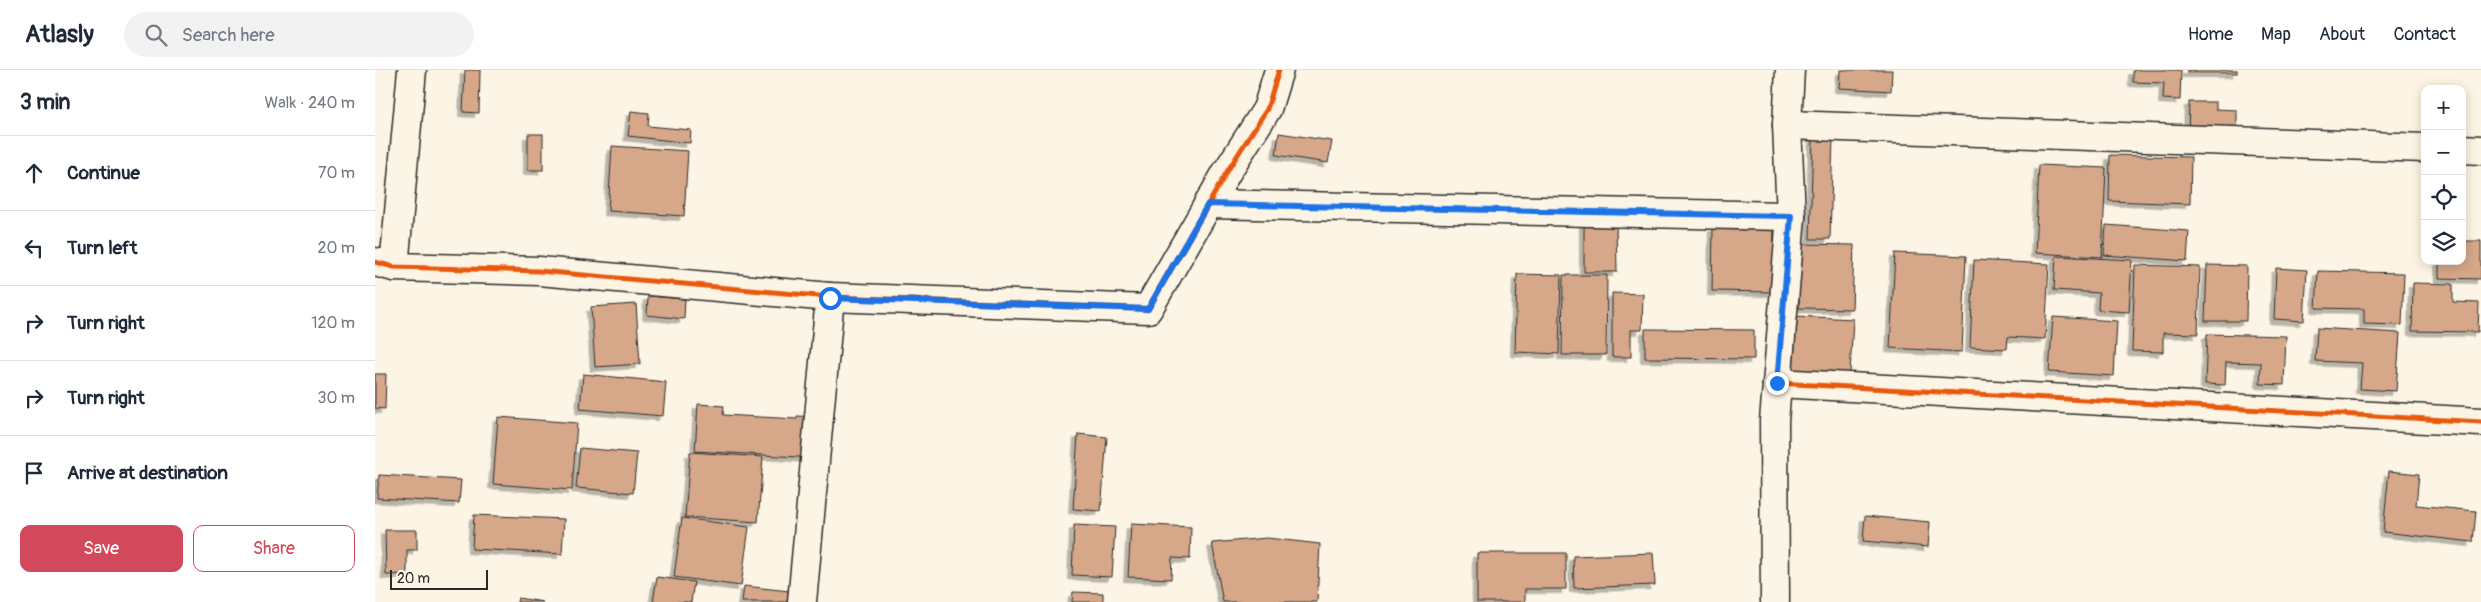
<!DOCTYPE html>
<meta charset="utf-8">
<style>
:root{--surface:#fff;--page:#f2f2f3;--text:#1f2937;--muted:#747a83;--line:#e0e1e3;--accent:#d1495b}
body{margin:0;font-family:Pangolin,sans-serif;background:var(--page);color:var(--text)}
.controls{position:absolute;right:15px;top:15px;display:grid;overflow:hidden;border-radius:10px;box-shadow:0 2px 12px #0003}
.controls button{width:45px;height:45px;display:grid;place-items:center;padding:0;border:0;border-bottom:1px solid var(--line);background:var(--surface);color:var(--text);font:25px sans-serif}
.scale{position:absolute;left:15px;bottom:12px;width:98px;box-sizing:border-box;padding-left:5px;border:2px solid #2b2b2b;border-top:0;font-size:14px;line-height:18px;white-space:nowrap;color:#2b2b2b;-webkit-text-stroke:4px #fcf5e5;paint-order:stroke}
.stop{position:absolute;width:15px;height:15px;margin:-11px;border:4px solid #1a73e8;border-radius:50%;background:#fff}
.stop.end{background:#1a73e8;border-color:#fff;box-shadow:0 1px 5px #0008}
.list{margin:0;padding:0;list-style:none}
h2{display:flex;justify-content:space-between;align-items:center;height:65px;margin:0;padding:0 20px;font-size:21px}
h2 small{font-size:16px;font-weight:400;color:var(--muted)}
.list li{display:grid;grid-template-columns:32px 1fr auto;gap:15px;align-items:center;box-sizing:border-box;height:75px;padding:0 20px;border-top:1px solid var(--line)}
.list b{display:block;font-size:19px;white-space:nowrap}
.list em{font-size:16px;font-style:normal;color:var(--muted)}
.actions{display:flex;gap:10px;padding:15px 20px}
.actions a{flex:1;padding:11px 0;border:1px solid var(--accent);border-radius:10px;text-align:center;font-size:18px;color:var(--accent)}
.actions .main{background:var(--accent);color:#fff}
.icon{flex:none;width:28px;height:28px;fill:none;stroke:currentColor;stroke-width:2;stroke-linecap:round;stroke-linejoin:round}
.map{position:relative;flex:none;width:2106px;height:532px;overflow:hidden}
header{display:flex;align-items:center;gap:30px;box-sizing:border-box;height:70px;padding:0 25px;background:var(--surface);border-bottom:1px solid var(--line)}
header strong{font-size:24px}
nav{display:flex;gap:28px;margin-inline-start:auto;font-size:18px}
.search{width:350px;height:45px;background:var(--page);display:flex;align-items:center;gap:12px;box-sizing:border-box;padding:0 18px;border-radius:28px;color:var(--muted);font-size:19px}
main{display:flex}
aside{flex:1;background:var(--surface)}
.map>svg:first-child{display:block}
</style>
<header>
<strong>Atlasly</strong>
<div class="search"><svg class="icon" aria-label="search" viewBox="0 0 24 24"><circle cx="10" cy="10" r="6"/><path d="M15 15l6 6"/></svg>Search here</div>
<nav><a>Home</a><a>Map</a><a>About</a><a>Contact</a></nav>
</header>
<main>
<aside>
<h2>3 min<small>Walk · 240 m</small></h2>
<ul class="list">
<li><svg class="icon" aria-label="ahead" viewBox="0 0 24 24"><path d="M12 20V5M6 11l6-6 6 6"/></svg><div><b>Continue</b></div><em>70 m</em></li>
<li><svg class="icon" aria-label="left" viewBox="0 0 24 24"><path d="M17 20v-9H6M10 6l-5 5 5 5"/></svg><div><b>Turn left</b></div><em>20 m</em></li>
<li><svg class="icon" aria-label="right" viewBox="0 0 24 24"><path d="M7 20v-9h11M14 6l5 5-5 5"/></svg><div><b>Turn right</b></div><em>120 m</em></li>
<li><svg class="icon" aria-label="right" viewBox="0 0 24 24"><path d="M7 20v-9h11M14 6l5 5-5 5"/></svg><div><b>Turn right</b></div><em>30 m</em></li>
<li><svg class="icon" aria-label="arrive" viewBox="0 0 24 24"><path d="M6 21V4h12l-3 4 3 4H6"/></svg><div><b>Arrive at destination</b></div></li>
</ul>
<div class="actions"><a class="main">Save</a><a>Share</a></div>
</aside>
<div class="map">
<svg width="2106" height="532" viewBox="0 0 2106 532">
<defs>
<filter id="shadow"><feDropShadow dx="-4.5" dy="4.5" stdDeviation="0" flood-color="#0004"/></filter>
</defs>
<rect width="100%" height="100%" fill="#fcf5e5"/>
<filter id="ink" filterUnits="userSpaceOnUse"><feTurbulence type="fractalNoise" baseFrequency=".02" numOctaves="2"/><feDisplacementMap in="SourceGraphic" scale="10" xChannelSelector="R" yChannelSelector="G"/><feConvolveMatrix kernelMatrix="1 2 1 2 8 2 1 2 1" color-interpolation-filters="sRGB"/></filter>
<g filter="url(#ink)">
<g fill="#d6a788" stroke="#2b2b2b" filter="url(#shadow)">
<path d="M90 0H105L104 43 88 42Z"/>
<path d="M1465 0H1517L1516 21 1464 18Z"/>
<path d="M1758 0H1806L1805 30 1788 29 1789 13 1758 12Z"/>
<rect x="1812" y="0" width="50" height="3"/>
<path d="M1814 32H1841V39L1862 40V64L1813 63Z"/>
<path d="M256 41 274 43 273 56 316 60 315 73 253 66Z"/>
<path d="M904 63 957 71 953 93 901 85Z"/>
<rect x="153" y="64" width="15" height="36"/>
<path d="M1438 66 1458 67 1455 169H1435Z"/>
<path d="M237 76 313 81 309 146 233 141Z"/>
<path d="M1735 85 1816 87 1815 134 1734 131Z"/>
<path d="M1664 95 1731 98 1727 187 1660 183Z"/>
<path d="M1209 151H1241L1242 202H1209Z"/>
<path d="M1731 155 1814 161 1812 191 1729 185Z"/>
<path d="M1338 157H1399L1398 222 1337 221Z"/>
<path d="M2087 171H2106V209L2064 208V191H2087Z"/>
<path d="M1425 174 1479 175 1477 239 1424 238Z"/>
<path d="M1520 183 1591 186 1587 282 1515 278Z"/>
<path d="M1681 186 1757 190 1754 242 1723 240 1724 223 1679 220Z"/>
<path d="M1599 190 1674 194 1670 269 1633 267 1632 279 1595 277Z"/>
<path d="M1760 195 1825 197 1823 264 1788 263V282L1757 281Z"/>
<path d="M1832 195 1872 196 1871 251H1830Z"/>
<path d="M1901 198 1932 200 1929 251 1899 249Z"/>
<path d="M1943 201 2029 203 2027 255 1989 254V239L1941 238Z"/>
<path d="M1142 204 1186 205 1184 284 1140 282Z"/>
<path d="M1188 205H1232L1231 285H1187Z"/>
<path d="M2038 213 2078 214V232L2104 233 2103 262 2037 261Z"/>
<path d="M1237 223 1268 224 1267 260H1256V287H1237Z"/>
<path d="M273 226 310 229 309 249 272 245Z"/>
<path d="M261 234 265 294 220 297 216 237Z"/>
<path d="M1420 246 1478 249 1475 303 1417 300Z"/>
<path d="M1678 247 1742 251 1739 306 1674 302Z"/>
<path d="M1942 258 2025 263 2021 321 1985 319 1987 293 1940 291Z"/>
<path d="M1270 259 1379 260V289L1270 288Z"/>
<path d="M1832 264 1911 266 1909 315 1885 314 1886 293 1851 292 1850 315 1830 314Z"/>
<path d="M0 304H11L10 339 0 338Z"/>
<path d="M208 304 291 312 288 346 205 339Z"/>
<path d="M323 334 349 336 348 345 422 349V346L442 347 439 388 320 381Z"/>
<path d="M123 347 202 353 197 420 118 414Z"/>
<path d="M703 364 732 367 726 441 698 439Z"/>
<path d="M205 378 262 383 258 423 201 418Z"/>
<path d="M315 382 388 387 383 452 310 447Z"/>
<path d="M2014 401 2044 404 2041 435 2101 441 2098 472 2008 462Z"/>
<path d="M4 405 86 410 84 433 2 428Z"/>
<path d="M99 445 189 449 187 484 97 479Z"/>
<path d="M1490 446 1555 452 1553 477 1488 471Z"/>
<path d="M307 448 374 457 366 516 299 507Z"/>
<path d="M756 454 816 457 815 489 797 488 796 509 753 507Z"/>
<path d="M699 455 740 457 737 507 697 505Z"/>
<path d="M10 460H42V480H32V504L11 505Z"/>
<path d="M892 468 945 474 942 532H848L837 473Z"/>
<path d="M1102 483H1191V519H1150V532H1102Z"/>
<path d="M1278 483 1280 515 1199 518 1198 486Z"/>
<path d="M282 507 319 512 316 532H278Z"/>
<path d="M369 516 423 522 422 532H367Z"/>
<path d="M698 522 728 523V532H697Z"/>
<path d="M143 528 168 532H142Z"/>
</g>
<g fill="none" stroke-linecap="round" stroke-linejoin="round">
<g stroke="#2b2b2b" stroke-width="31">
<g id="minor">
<path d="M1412 55 2050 78"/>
<path d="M2087 79 2106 80"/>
<path d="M833 134 1416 146"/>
<path d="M0 192 19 197 164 201 455 227 773 239 853 100 892 39 904 0"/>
<path d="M19 197 37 0"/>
<path d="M1402 313 2106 352"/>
<path d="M427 532 455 227"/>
<path d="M1400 532 1399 351 1416 146 1412 55 1415 0"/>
</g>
</g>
<use href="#minor" stroke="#fcf5e5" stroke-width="28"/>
<g stroke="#fcf5e5" stroke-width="8">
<g id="cycleway">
<path d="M0 192 19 197 164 201 455 227 773 239 853 100 892 39 904 0"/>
<path d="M1402 313 2106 352"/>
</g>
</g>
<use href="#cycleway" stroke="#e8590c" stroke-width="5"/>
</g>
</g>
<g fill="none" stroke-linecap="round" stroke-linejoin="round" filter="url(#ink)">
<path stroke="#1a73e8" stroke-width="6" d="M455 228 773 239 833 134 1416 146 1402 313"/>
</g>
</svg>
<div class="controls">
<button>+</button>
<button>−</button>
<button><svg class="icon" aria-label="locate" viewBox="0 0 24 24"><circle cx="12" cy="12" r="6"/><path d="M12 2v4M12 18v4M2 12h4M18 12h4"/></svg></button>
<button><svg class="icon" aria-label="layers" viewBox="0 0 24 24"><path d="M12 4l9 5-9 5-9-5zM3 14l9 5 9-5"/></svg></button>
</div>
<div class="scale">20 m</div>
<div class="stop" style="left:455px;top:228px"></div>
<div class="stop end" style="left:1402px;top:313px"></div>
</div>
</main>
